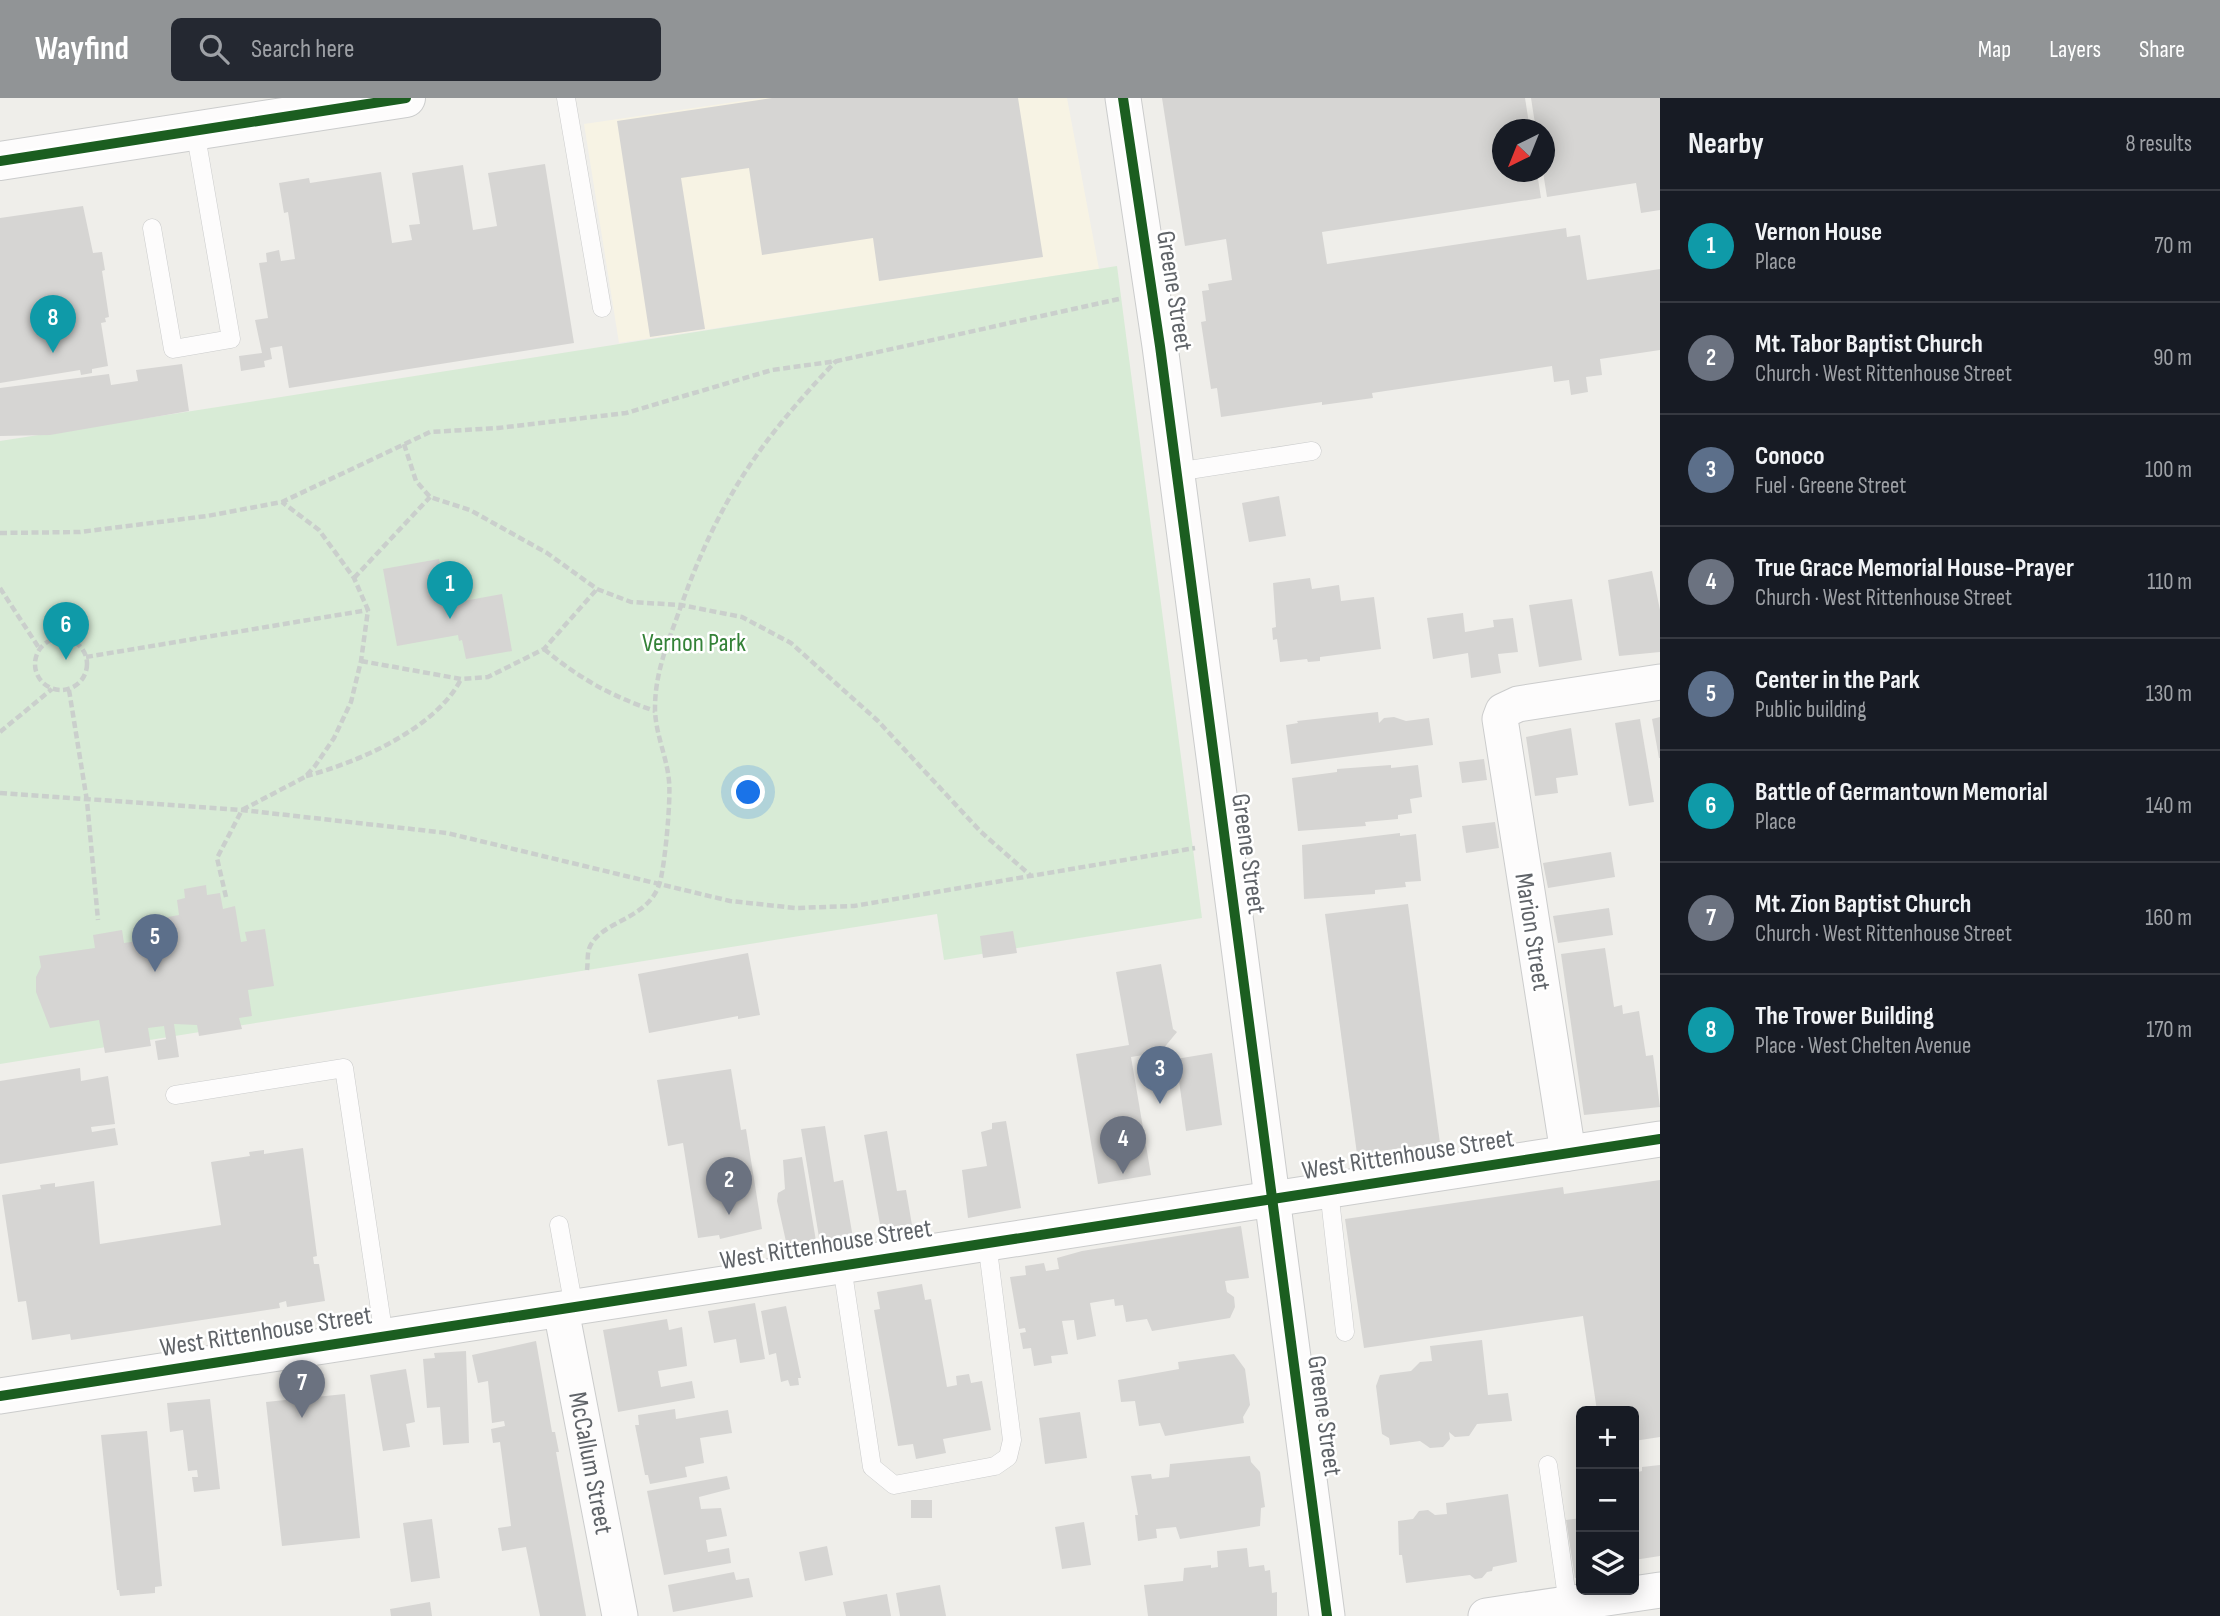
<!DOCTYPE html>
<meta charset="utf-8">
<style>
:root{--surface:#171b24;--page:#242831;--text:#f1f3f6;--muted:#9ea1a6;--line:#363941;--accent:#919496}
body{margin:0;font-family:"Sofia Sans Condensed",sans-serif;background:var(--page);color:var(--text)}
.controls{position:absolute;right:21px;bottom:21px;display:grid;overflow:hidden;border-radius:10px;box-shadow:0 4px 18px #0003}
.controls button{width:63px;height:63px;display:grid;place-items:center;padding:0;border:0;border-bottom:2px solid var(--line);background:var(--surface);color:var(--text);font:35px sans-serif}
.compass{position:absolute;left:1492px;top:21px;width:63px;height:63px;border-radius:50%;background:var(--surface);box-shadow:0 4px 18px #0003;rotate:223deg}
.you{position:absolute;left:749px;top:695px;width:24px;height:24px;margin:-18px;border:5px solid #fff;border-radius:50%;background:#1a73e8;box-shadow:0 0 0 10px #1a73e833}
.badge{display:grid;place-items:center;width:46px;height:46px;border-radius:50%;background:var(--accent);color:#fff;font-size:23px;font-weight:700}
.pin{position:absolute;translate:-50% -58px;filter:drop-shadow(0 2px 4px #0008)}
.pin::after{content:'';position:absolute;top:37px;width:24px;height:21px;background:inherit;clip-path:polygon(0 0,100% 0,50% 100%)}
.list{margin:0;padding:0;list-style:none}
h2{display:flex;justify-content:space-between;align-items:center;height:91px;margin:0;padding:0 28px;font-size:30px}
h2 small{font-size:23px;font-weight:400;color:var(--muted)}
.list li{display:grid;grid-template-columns:46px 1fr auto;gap:21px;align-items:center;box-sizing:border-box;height:112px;padding:0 28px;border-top:2px solid var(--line)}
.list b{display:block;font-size:26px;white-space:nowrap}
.list p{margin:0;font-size:23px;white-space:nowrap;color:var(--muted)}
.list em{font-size:23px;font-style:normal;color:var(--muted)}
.icon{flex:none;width:38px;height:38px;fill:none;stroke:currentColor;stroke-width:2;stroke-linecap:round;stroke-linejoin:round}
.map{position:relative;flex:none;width:1660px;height:1518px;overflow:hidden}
header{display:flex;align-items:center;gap:42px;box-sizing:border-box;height:98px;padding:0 35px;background:var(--accent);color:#fff}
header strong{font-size:33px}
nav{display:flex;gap:38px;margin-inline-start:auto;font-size:24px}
.search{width:490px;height:63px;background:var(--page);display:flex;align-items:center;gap:18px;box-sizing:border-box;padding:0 24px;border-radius:10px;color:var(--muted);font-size:26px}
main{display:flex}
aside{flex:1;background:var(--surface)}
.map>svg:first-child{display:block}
</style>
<header>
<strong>Wayfind</strong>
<div class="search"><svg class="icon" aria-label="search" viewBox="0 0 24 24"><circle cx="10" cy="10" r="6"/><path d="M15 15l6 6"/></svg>Search here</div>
<nav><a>Map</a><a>Layers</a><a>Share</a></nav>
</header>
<main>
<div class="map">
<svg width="1660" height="1518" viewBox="0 0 1660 1518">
<rect width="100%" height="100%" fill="#efeeea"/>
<path fill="#f7f3e4" d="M762 0H1067L1099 171 619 245 584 26Z"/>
<path fill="#d8ebd6" d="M1117 168 1202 820 944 862 937 816 0 966V343Z"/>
<g fill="#d6d5d3">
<path d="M772 0H1018L1043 159 879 183 873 140 762 157 749 70 681 80 705 231 650 239 617 23Z"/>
<path d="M1162 0H1525L1530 32H1503V74H1537L1541 100 1322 134 1327 166 1566 130 1567 139 1580 137 1587 182 1660 171V252L1600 261 1602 277 1586 279 1588 294 1571 297 1569 282 1554 284 1552 268 1372 295 1373 300 1322 307V304L1221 319 1217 290 1211 291 1201 224 1206 223 1202 193 1209 192 1208 186 1232 182 1226 141 1185 148Z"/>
<path d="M1531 0H1660V112L1641 115 1636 85 1547 99 1543 74 1545 32H1536Z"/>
<path d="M545 66 574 245 289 290 282 248 270 250 272 261 264 263 265 269 241 273 239 258 262 255 255 222 268 220 259 165 267 164 266 155 279 152 281 163 295 161 288 114 284 115 279 85 309 80 310 85 381 74 392 145 412 142 409 127 420 126 412 75 463 67 473 132 497 128 488 75Z"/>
<path d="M83 108 93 155 102 154 105 172 102 173 109 219 105 220 106 224 101 225 108 268 92 271V275L81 277 80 272 0 285V120Z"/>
<path d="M182 266 189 313 50 337 0 338V290L109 276 111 287 138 283 136 272Z"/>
<path d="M1279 398 1286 438 1249 444 1242 405Z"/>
<path d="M439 461 447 506 502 496 512 553 466 561 462 542 459 543 458 537 397 548 383 471Z"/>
<path d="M1652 473 1660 512V554L1619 558 1608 482Z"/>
<path d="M1310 480 1312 491 1339 487 1341 503 1374 499 1381 551 1320 559V563L1308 564 1307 561 1280 564 1277 541 1273 542 1272 530 1276 529 1273 485Z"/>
<path d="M1572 501 1582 562 1539 569 1529 507Z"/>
<path d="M1463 515 1465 534 1494 529 1493 522 1513 520 1518 554 1498 556 1501 575 1471 580 1468 555 1433 561 1427 520Z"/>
<path d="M1378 614 1379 625 1384 620 1394 619 1406 623 1429 620 1433 647 1291 666 1286 627 1298 625 1297 623Z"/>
<path d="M1660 619V660H1659L1652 621Z"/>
<path d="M1640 621 1654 704 1629 708 1615 625Z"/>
<path d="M1571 630 1578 677 1556 680 1558 695 1535 698 1526 639Z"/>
<path d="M1484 661 1487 682 1462 685 1459 664Z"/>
<path d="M1391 667V670L1418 667 1422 699 1410 701 1412 715 1398 717V721L1365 724 1366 728 1298 733 1292 680 1337 674V671Z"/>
<path d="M1495 724 1499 750 1466 755 1462 728Z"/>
<path d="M1400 735V738L1416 736 1421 783 1405 784 1406 789 1375 792V796L1304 801 1302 747Z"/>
<path d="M1611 754 1615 779 1548 790 1543 765Z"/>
<path d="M206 787 207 797 220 795 223 811 235 808 241 844 247 843 245 834 265 831 274 888 248 892 252 918 239 920 242 931 199 938 197 927 174 926 179 959 158 962 155 943 166 941 164 928 148 930 151 948 105 955 99 922 50 930 36 894V879L41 869 39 858 95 850 93 837 122 832 124 845 171 838 168 819 179 817 177 802 185 800 184 791Z"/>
<path d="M1408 806 1440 1045 1357 1056 1325 816Z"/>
<path d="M1609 810 1613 837 1558 845 1553 818Z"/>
<path d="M1013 833 1017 855 983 860 980 838Z"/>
<path d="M1605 850 1614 909 1622 907 1623 916 1639 913 1646 958 1653 957 1660 1009 1584 1017 1561 856Z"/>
<path d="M748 855 760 917 738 921V918L649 935 638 876Z"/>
<path d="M1161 866 1173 931 1177 934 1158 957 1156 955 1131 959 1151 1077 1098 1086 1076 956 1129 947 1116 874Z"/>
<path d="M1212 955 1222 1027 1186 1033 1176 961Z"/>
<path d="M80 970 81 983 108 978 115 1026 91 1029 92 1034 115 1030 118 1047 0 1066V983Z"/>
<path d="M731 971 741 1032 746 1031 762 1131 720 1141 719 1137 698 1140 683 1045 668 1048 657 982Z"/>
<path d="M1006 1023 1021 1110 968 1120 962 1072 987 1068 981 1034 992 1031V1025Z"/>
<path d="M825 1028 834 1084 843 1082 853 1140 820 1145 801 1031Z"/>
<path d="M887 1033 897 1093 906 1092 912 1127 881 1132 864 1037Z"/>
<path d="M303 1050 317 1158 313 1159 314 1166H319L325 1203 287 1209 286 1203 279 1205 280 1210 71 1242 70 1236 32 1242 26 1203 18 1204 2 1097 41 1091 40 1087 55 1085V1089L94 1083 100 1146 221 1127 211 1064 250 1058 249 1054 264 1052V1056Z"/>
<path d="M802 1059 816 1143 787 1148 777 1103 778 1095 785 1091 783 1062Z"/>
<path d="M1660 1082V1339L1634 1343V1313H1597L1583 1218 1364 1250 1345 1121 1563 1089 1564 1096Z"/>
<path d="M1241 1128 1249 1180 1225 1183 1227 1194 1234 1199 1235 1209 1230 1220 1152 1233 1147 1221 1126 1224 1123 1207 1115 1208 1114 1201 1090 1205 1096 1238 1077 1242 1074 1222 1062 1223 1068 1256 1051 1258 1052 1265 1034 1268 1031 1250 1023 1251 1020 1235 1026 1234 1025 1230 1019 1231 1010 1179 1026 1177 1025 1168 1044 1165 1046 1173 1059 1171 1057 1160 1082 1153Z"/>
<path d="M922 1186 925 1202 931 1201 947 1289 957 1287 956 1278 969 1276 971 1285 982 1283 991 1332 943 1341 946 1355 916 1361 913 1346 898 1348 874 1212 880 1211 877 1194Z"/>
<path d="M755 1205 765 1261 740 1265 736 1241 714 1245 708 1213Z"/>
<path d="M786 1208 801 1280H798L799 1287 790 1288 788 1282 781 1284 776 1255 769 1257 761 1213Z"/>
<path d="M667 1221 669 1232 682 1229 687 1268 658 1273 661 1289 692 1283 695 1300 618 1314 603 1232Z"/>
<path d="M1482 1242 1488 1297 1508 1295 1512 1323 1477 1326 1469 1338 1455 1339 1449 1334 1450 1341 1443 1349 1430 1350 1420 1343 1390 1347 1389 1340 1382 1336 1376 1288 1380 1277 1411 1273 1420 1264 1432 1263 1430 1248Z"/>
<path d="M536 1243 552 1334H555L559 1354H556L586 1518H540L526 1449 502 1453 498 1430 511 1428 500 1344 493 1345 491 1331 505 1328 504 1323 492 1325 488 1283 478 1285 472 1257Z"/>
<path d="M466 1253 469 1345 443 1347 440 1309 427 1310 423 1261 435 1260 434 1255Z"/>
<path d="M1234 1256 1245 1271 1250 1307 1243 1319 1244 1325 1165 1338 1160 1325 1139 1328 1135 1303 1121 1304 1118 1282 1179 1271 1178 1264Z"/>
<path d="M406 1271 415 1324 406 1326 410 1349 383 1353 370 1277Z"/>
<path d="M345 1296 360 1440 282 1448 266 1304Z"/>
<path d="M210 1301 220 1391 194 1394 192 1379H198L197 1372 188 1373 183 1332 170 1334 167 1305Z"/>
<path d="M675 1311 676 1321 728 1312 732 1335 700 1340 704 1365 685 1369 687 1379 650 1386 648 1377H645L635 1327H639L638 1317Z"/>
<path d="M1080 1314 1087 1360 1045 1366 1039 1320Z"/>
<path d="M147 1333 162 1488 155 1489V1495L120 1498 119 1492H117L101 1337Z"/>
<path d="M1250 1358 1251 1364 1260 1374 1265 1409 1261 1410 1260 1428 1180 1441 1176 1429 1156 1431 1157 1440 1138 1443 1135 1417H1138L1131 1378 1151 1376 1152 1381 1169 1379 1170 1366Z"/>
<path d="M1660 1367V1458L1634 1462V1375L1642 1373V1369Z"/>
<path d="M727 1378 730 1391 699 1399 701 1411 721 1410 727 1438 706 1442 708 1454 729 1450 731 1465 664 1477 647 1393Z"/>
<path d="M1508 1396 1517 1464 1493 1469 1492 1473 1487 1474 1482 1480 1475 1481 1470 1477 1406 1485 1402 1457H1399L1398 1423 1413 1421 1419 1413 1428 1412 1435 1417 1447 1416 1446 1405Z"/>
<rect x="911" y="1402" width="21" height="18"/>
<path d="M1581 1420V1479L1575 1480 1566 1422Z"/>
<path d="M432 1421 440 1480 411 1484 403 1425Z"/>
<path d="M1084 1424 1091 1467 1062 1471 1055 1429Z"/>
<path d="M827 1448 833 1477 805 1483 799 1454Z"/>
<path d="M1247 1450 1249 1469 1264 1467 1265 1473 1270 1472 1272 1495 1277 1494V1518H1148L1144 1487 1183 1483 1184 1470 1211 1467V1470L1218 1469 1217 1453Z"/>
<path d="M734 1474 736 1482 749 1480 753 1499 673 1514 668 1487Z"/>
<path d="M940 1487 946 1518H900L896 1495Z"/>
<path d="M887 1496 891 1518H846L843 1504Z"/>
<path d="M430 1504 432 1518H391L390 1511Z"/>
</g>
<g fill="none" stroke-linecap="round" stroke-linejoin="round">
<g stroke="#cbcccc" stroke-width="19">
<g id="service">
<path d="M566 0 602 210"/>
<path d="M152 130 173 251 231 241 195 32"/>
<path d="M1176 374 1312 353"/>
<path d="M175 997 344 970 384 1239"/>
<path d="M1329 1092 1345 1234"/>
<path d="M559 1127 574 1210"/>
<path d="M842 1168 872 1369 894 1387 995 1368 1008 1359 1012 1342 987 1144"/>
<path d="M1548 1367 1568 1506"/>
</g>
</g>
<g stroke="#cbcccc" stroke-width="37">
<g id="minor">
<path d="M1123 0 1160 248 1327 1518"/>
<path d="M1568 1055 1500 621 1503 613 1518 606 1660 584"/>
<path id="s1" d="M561 1212 620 1518"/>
<path d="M0 1298 1660 1041"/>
<path d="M1486 1518 1660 1492"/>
</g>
</g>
<g stroke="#cbcccc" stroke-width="40">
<path id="tertiary" d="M0 63 406 0"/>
</g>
<g stroke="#cacfcc" stroke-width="4.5" stroke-dasharray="7 3.5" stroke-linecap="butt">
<path d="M404 346 416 383 430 399 470 412 547 455 597 491 631 504 681 507 742 519 791 545 878 623 981 734 1030 777"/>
<path d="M0 435 80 434 207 418 282 404 430 334 498 330 626 315 772 272 837 263 1119 201"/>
<path d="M354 480 430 399"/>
<path d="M0 490 39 550"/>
<circle cx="61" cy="566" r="26"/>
<path d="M544 551C580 581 611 598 655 613"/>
<path d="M86 559 368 512"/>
<path d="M361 563 461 581 488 579 544 551 597 491"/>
<path d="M69 592 87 703 98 822"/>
<path d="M0 634 52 591"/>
<path d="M306 678C357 665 437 630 461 581"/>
<path d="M0 695 242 712 447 735 730 803 795 810 854 808 1195 750"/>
<path d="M226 799 217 760 242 712 305 679 315 668 334 640 351 604 361 563 368 512 354 480 319 432 282 404"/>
<path d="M587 872C588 866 587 857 589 851 599 822 649 823 660 784 665 766 671 702 669 683 667 659 655 635 655 610 655 573 669 542 681 508 719 402 759 344 836 263"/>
</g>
<use href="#service" stroke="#fdfcfc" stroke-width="18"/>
<use href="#minor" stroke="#fdfcfc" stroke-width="35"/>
<use href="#tertiary" stroke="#fdfcfc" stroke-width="38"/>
<g stroke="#fff" stroke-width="15">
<g id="cycleway">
<path d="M1123 0 1160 248 1327 1518"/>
<path d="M0 63 406 0"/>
<path d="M0 1298 1660 1041"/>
</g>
</g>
<use href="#cycleway" stroke="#1b5e20" stroke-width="10"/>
</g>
<g text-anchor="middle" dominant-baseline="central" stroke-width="5" stroke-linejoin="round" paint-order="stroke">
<g font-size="26" fill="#5f6368" stroke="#fff">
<text transform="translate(1174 193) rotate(81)">Greene Street</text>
<text transform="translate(1248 756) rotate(82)">Greene Street</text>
<text transform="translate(1532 834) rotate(81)">Marion Street</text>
<text transform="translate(1408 1057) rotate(-9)">West Rittenhouse Street</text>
<text transform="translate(826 1147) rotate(-9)">West Rittenhouse Street</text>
<text transform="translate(266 1234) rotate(-9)">West Rittenhouse Street</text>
<text transform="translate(1324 1318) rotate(82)">Greene Street</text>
<text stroke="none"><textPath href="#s1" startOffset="156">McCallum Street</textPath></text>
</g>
<g font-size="26" fill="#348238" stroke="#fff">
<text x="694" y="545">Vernon Park</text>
</g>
</g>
</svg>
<div class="controls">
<button>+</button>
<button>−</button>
<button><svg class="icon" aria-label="layers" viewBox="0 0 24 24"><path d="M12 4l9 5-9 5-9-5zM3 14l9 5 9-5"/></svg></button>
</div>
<svg class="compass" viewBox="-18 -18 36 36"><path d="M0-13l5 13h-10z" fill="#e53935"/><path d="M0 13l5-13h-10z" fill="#9ea1a6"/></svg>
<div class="you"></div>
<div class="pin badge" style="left:450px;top:521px;background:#0f9aa8">1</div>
<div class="pin badge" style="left:729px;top:1117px;background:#6b7280">2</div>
<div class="pin badge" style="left:1160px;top:1006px;background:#5c6f8a">3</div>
<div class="pin badge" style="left:1123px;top:1076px;background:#6b7280">4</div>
<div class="pin badge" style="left:155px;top:874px;background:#5c6f8a">5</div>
<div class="pin badge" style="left:66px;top:562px;background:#0f9aa8">6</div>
<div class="pin badge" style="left:302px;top:1320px;background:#6b7280">7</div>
<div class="pin badge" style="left:53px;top:255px;background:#0f9aa8">8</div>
</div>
<aside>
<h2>Nearby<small>8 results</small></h2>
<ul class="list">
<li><span class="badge" style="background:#0f9aa8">1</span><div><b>Vernon House</b><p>Place</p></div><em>70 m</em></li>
<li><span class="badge" style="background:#6b7280">2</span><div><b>Mt. Tabor Baptist Church</b><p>Church · West Rittenhouse Street</p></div><em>90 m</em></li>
<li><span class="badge" style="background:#5c6f8a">3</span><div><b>Conoco</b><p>Fuel · Greene Street</p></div><em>100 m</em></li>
<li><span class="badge" style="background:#6b7280">4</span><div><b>True Grace Memorial House-Prayer</b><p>Church · West Rittenhouse Street</p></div><em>110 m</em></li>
<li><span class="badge" style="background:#5c6f8a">5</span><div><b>Center in the Park</b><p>Public building</p></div><em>130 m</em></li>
<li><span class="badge" style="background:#0f9aa8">6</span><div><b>Battle of Germantown Memorial</b><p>Place</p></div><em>140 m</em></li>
<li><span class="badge" style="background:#6b7280">7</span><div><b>Mt. Zion Baptist Church</b><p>Church · West Rittenhouse Street</p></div><em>160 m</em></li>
<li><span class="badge" style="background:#0f9aa8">8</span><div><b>The Trower Building</b><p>Place · West Chelten Avenue</p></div><em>170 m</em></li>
</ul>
</aside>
</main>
